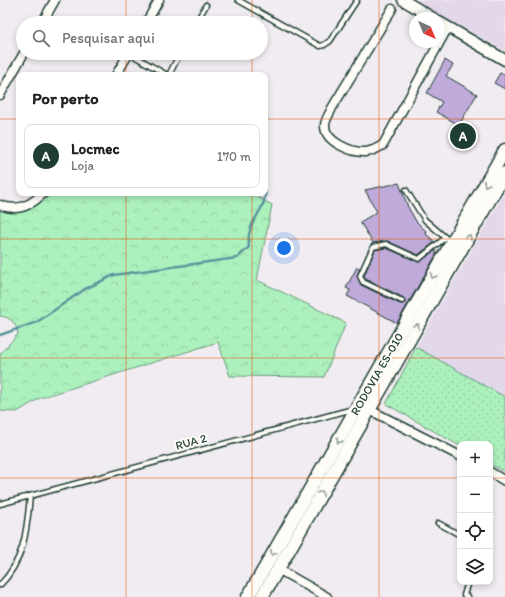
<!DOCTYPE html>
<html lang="pt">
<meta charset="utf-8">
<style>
:root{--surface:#fff;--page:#f6f6f6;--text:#202124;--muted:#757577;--line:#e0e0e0;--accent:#1f3d34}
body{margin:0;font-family:Itim,sans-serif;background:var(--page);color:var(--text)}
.controls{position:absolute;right:12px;bottom:12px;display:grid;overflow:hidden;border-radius:8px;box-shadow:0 2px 6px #0003}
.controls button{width:36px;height:36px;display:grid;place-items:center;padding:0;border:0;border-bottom:1px solid var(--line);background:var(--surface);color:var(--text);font:20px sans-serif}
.compass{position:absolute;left:409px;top:12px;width:36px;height:36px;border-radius:50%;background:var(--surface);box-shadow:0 2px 6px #0003;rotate:136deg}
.you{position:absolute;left:284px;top:248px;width:14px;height:14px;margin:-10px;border:3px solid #fff;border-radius:50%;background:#1a73e8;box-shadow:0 0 0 6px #1a73e833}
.badge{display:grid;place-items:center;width:26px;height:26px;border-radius:50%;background:var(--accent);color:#fff;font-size:13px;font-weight:700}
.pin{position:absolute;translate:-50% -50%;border:2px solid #fff;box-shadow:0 1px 4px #0006}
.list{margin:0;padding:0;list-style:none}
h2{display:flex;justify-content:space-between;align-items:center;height:52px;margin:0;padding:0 16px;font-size:17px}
h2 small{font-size:13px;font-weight:400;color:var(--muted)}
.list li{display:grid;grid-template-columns:26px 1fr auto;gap:12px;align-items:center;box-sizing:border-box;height:64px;margin:0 8px 8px;padding:0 8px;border:1px solid var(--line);border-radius:8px}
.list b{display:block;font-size:15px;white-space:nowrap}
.list p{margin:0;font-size:13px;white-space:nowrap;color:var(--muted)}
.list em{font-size:13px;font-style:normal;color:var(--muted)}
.icon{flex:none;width:22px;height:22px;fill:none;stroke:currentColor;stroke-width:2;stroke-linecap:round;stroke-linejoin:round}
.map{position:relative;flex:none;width:505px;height:597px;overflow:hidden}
.search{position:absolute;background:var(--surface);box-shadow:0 2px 6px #0003;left:16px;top:16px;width:252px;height:44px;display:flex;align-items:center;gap:10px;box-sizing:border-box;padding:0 14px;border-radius:22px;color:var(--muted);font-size:15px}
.panel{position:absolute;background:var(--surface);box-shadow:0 2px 6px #0003;left:16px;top:72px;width:252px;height:124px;border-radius:8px}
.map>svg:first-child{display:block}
</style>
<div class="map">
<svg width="505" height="597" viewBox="0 0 505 597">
<defs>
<pattern id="grass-dots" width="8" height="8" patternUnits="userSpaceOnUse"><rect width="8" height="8" fill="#acf1bd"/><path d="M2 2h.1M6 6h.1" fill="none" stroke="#94d0a3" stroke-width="1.8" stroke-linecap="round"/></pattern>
<pattern id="forest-crowns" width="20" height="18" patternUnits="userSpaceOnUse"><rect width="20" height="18" fill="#acf1bd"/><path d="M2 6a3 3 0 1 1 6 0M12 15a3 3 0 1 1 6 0" fill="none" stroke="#94d0a3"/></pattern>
</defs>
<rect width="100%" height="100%" fill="#f1ecf1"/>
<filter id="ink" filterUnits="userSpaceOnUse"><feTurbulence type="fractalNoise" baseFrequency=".025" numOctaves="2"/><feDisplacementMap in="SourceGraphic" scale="8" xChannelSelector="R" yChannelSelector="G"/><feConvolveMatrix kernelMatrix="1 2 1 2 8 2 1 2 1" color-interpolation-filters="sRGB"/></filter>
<g filter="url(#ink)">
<g fill="#e2d8ea">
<path d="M413 0H505V51Z"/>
<path d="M505 192V397L416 347Z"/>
</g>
<path fill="url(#grass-dots)" stroke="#669778" d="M416 347 505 397V472L490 464V444H460V446L386 404Z"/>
<path fill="url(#forest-crowns)" stroke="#669778" d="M53 193H250L272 205 257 280 346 323 324 377 230 376 218 342 40 398 17 412 0 411V354L18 334C17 324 11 317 0 316V210C21 213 37 206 53 193Z"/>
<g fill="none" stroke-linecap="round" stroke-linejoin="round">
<path stroke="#5c969e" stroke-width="2.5" d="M0 335 37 322 85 289 114 275 237 258 249 247C245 219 268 212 265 189"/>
</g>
<g fill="#bfaada" stroke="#1f3d34">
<path d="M445 60 453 65 446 76 477 94 459 125 436 112 442 102 427 93Z"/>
<path d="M500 73 505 75V89L494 83Z"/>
<path d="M399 183 408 207 416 221 427 232 426 234 435 242 418 255 387 241 373 243 360 222 377 212 365 190Z"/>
<path d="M386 248 419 262 436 250V255L397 323 347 296 350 290 346 288 357 267 360 268 357 276 361 285 400 304 405 303 404 298 366 279 364 276 375 250Z"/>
</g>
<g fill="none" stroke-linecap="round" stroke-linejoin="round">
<g stroke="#1f3d34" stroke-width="7">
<g id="service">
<path d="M238 0 320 46 324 45 330 41 357 0"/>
<path d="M196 23 206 5"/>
<path d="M129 53 167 75"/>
<path d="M169 75 180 53"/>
<path d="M406 190 425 220 447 239"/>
<path d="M402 301 363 282 360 276 373 247 386 244 419 259 445 238"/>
<path d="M0 504 353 409"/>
<path d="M438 523 460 535"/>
<path d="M0 585C25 560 27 528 30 496"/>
<path d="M468 597 464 595 468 582"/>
</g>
</g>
<g stroke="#1f3d34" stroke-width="11">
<g id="minor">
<path d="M392 9 332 108C330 113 325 120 325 125 324 142 353 153 366 152 373 151 378 148 383 145L448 27"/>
<path d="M42 23 55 0"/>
<path d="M146 23 159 0"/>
<path d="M116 75 129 53"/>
<path d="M0 95 24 53"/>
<path d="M0 205C17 212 31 206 43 193"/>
<path d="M366 408 460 456"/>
<path d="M490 472 505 481"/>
<path d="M278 569 327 597"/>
</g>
</g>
<g stroke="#1f3d34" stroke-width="13">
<g id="tertiary">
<path d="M403 0 433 18"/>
<path d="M439 22 505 60"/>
</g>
</g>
<g stroke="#1f3d34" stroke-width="15">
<g id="secondary">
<path d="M248 597 505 150"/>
<path d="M262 597 505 173"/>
</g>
</g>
<use href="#service" stroke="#fdfcf7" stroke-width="4"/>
<use href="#minor" stroke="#fdfcf7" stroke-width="8"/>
<use href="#tertiary" stroke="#fdfcf7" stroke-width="10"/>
<use href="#secondary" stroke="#fdfcf7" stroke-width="12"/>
</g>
<defs><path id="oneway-chevron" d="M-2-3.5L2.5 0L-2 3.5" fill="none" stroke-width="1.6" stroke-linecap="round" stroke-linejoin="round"/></defs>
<g stroke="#8e9c96">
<use href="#oneway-chevron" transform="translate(486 184) rotate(120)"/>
<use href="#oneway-chevron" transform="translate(469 237) rotate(-61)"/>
<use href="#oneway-chevron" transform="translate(433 276) rotate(120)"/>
<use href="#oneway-chevron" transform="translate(417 326) rotate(-60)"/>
<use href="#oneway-chevron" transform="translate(339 441) rotate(120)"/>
<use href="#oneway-chevron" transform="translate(321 493) rotate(-60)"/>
<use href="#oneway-chevron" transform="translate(273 553) rotate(120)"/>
</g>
</g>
<path fill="none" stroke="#e8590c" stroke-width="1" stroke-opacity="0.55" d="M126 0V23M252 0V23M379 0V597M126 53V75M252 53V75M0 119H19M265 119H505M126 193V597M252 193V597M0 239H505M0 358H505M0 478H460M490 478H505"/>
<g text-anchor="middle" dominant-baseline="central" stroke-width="4" stroke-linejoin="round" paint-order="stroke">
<g font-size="12" fill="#1f3d34" stroke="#fdfcf7">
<text transform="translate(377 374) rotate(-60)">RODOVIA ES-010</text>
<text transform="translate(191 442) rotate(-15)">RUA 2</text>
</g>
</g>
</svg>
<div class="controls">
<button>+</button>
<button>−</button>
<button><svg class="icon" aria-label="locate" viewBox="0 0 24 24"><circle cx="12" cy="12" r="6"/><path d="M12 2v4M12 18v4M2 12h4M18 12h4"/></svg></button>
<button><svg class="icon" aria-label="layers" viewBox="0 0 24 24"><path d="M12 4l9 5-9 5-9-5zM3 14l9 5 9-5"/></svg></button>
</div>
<svg class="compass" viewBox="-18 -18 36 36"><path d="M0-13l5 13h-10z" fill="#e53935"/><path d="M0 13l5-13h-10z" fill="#757577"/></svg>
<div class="you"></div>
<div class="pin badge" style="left:463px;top:136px">A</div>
<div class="search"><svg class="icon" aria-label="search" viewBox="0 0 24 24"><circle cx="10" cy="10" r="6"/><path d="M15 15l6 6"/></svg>Pesquisar aqui</div>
<section class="panel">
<h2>Por perto<small></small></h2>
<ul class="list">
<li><span class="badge">A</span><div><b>Locmec</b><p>Loja</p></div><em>170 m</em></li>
</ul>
</section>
</div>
